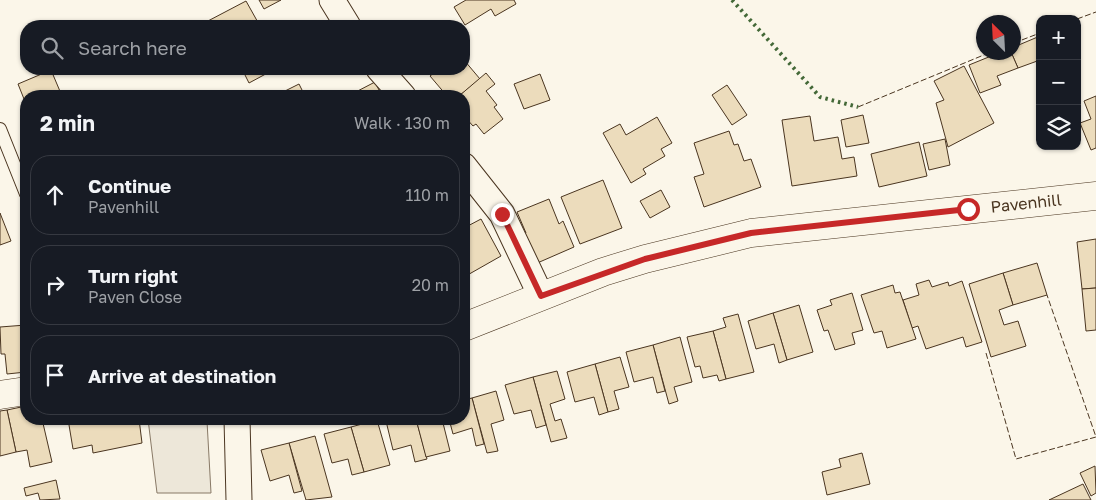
<!DOCTYPE html>
<meta charset="utf-8">
<style>
:root{--surface:#171b24;--page:#242831;--text:#f1f3f6;--muted:#9ea1a6;--line:#363941}
body{margin:0;font-family:"Golos Text",sans-serif;background:var(--page);color:var(--text)}
.controls{position:absolute;right:15px;top:15px;display:grid;overflow:hidden;border-radius:10px;box-shadow:0 1px 4px #0004}
.controls button{width:45px;height:45px;display:grid;place-items:center;padding:0;border:0;border-bottom:1px solid var(--line);background:var(--surface);color:var(--text);font:25px sans-serif}
.compass{position:absolute;left:976px;top:15px;width:45px;height:45px;border-radius:50%;background:var(--surface);box-shadow:0 1px 4px #0004;rotate:336deg}
.stop{position:absolute;width:15px;height:15px;margin:-11px;border:4px solid #c62828;border-radius:50%;background:#fff}
.stop.end{background:#c62828;border-color:#fff;box-shadow:0 1px 5px #0008}
.list{margin:0;padding:0;list-style:none}
h2{display:flex;justify-content:space-between;align-items:center;height:65px;margin:0;padding:0 20px;font-size:21px}
h2 small{font-size:16px;font-weight:400;color:var(--muted)}
.list li{display:grid;grid-template-columns:32px 1fr auto;gap:15px;align-items:center;box-sizing:border-box;height:80px;margin:0 10px 10px;padding:0 10px;border:1px solid var(--line);border-radius:20px}
.list b{display:block;font-size:19px;white-space:nowrap}
.list p{margin:0;font-size:16px;white-space:nowrap;color:var(--muted)}
.list em{font-size:16px;font-style:normal;color:var(--muted)}
.icon{flex:none;width:28px;height:28px;fill:none;stroke:currentColor;stroke-width:2;stroke-linecap:round;stroke-linejoin:round}
.map{position:relative;flex:none;width:1096px;height:500px;overflow:hidden}
.search{position:absolute;background:var(--surface);box-shadow:0 1px 4px #0004;left:20px;top:20px;width:450px;height:55px;display:flex;align-items:center;gap:12px;box-sizing:border-box;padding:0 18px;border-radius:20px;color:var(--muted);font-size:19px}
.panel{position:absolute;background:var(--surface);box-shadow:0 1px 4px #0004;left:20px;top:90px;width:450px;height:335px;border-radius:20px}
.map>svg:first-child{display:block}
</style>
<div class="map">
<svg width="1096" height="500" viewBox="0 0 1096 500">
<rect width="100%" height="100%" fill="#fbf6e9"/>
<path fill="#ede7d9" stroke="#887966" d="M148 419H198L207 421 211 493H157Z"/>
<g fill="#ecdcbc" stroke="#4a3520">
<path d="M259 0H281L264 9Z"/>
<path d="M466 0H514L516 4 495 16 491 9 465 25 454 7Z"/>
<path d="M246 1 260 26H209L206 22Z"/>
<path d="M1040 36V60L1018 68 1011 52H1014V47Z"/>
<path d="M1001 52H1011L1018 68 997 76 1001 85 980 93 969 65Z"/>
<path d="M464 60 480 79 459 96H447L430 76 439 69H464Z"/>
<path d="M964 66 994 123 948 147 936 103 944 100 934 81Z"/>
<path d="M242 69H275L249 83Z"/>
<path d="M51 70 62 96H26V104L18 84Z"/>
<path d="M486 73 495 84 486 91 497 105 494 107 503 119 484 134 476 124 473 126 464 116V96H459Z"/>
<path d="M540 74 550 100 524 109 514 84Z"/>
<path d="M375 82 382 96H348Z"/>
<path d="M299 84 305 96H275Z"/>
<path d="M727 85 747 115 732 125 712 95Z"/>
<path d="M1096 96V148L1091 150 1080 123 1091 119 1084 101Z"/>
<path d="M863 115 869 143 846 147 841 120Z"/>
<path d="M810 116 814 141 838 137 842 159 854 157 857 176 792 186 782 120Z"/>
<path d="M657 117 672 143 661 149 665 156 643 169 646 174 631 183 603 133 620 124 626 135Z"/>
<path d="M729 131 734 145 738 144 744 161 751 159 761 187 704 207 694 177 704 174 694 143Z"/>
<path d="M945 139 950 165 929 170 923 144Z"/>
<path d="M919 142 927 176 879 187 871 154Z"/>
<path d="M603 180 622 228 580 244 561 197Z"/>
<path d="M661 190 670 207 650 218 640 201Z"/>
<path d="M549 199 559 224 563 221 574 247 535 264 523 235 526 233 517 212Z"/>
<path d="M0 213 11 241 0 245Z"/>
<path d="M481 219 501 256 464 277V228Z"/>
<path d="M1096 239V288L1082 289 1077 242Z"/>
<path d="M1037 263 1047 295 1013 305 1003 273Z"/>
<path d="M1003 273 1013 305 999 310 1004 325 1018 321 1026 346 991 357 969 284Z"/>
<path d="M929 280 932 287 948 282 949 286 962 281 982 342 966 347 963 337 926 349 918 326 912 328 903 300 919 295 916 284Z"/>
<path d="M893 285 895 293 900 292 916 339 887 348 882 331 874 333 861 295Z"/>
<path d="M1096 288V330L1086 331 1082 289Z"/>
<path d="M852 293 863 330 852 333 855 344 835 350 828 330 824 331 817 310 832 305 830 300Z"/>
<path d="M799 305 813 352 787 360 773 313Z"/>
<path d="M773 313 787 360 779 363 774 344 756 349 748 321Z"/>
<path d="M738 314 754 372 726 379 713 331 726 327 723 318Z"/>
<path d="M26 325V372L7 374 5 354H1L0 327Z"/>
<path d="M713 331 726 379 719 381 717 375 703 378 700 366 695 367 687 337Z"/>
<path d="M680 337 692 382 674 387 678 401 669 404 653 345Z"/>
<path d="M653 345 665 391 657 393 653 377 634 382 626 352Z"/>
<path d="M620 357 629 387 614 391 619 409 608 412 595 364Z"/>
<path d="M595 364 608 412 599 415 594 397 575 402 567 372Z"/>
<path d="M557 371 565 399 550 404 555 421 561 419 567 438 551 442 533 377Z"/>
<path d="M533 377 546 425 536 428 531 410 514 414 505 385Z"/>
<path d="M496 391 504 420 491 424 498 451 487 453 472 398Z"/>
<path d="M472 398 484 444 476 446 472 428 453 434 449 419H464V400Z"/>
<path d="M26 406V419H42L52 462 30 467 27 450 16 452 7 410Z"/>
<path d="M7 410 16 452 0 456V411Z"/>
<path d="M68 419H139L142 443 93 453 92 445 73 449Z"/>
<path d="M395 419H416L427 459 415 462 411 445 393 450 386 421Z"/>
<path d="M416 419H442L450 451 426 457Z"/>
<path d="M377 420 390 465 364 472 351 427Z"/>
<path d="M351 427 364 472 352 475 348 459 332 463 324 434Z"/>
<path d="M315 436 332 497 306 500 289 443Z"/>
<path d="M289 443 302 491 294 493 289 475 270 481 261 450Z"/>
<path d="M862 453 870 484 827 495 822 472 841 467 839 459Z"/>
<path d="M1095 466 1096 493 1091 496 1080 473Z"/>
<path d="M56 480 60 499 40 500 38 493 26 496 24 488Z"/>
<path d="M1083 484 1091 500H1049Z"/>
</g>
<g fill="none" stroke-linecap="round" stroke-linejoin="round">
<g stroke="#4a3520" stroke-width="14">
<path id="service" d="M0 129 26 194"/>
</g>
<g stroke="#4a3520" stroke-width="27">
<g id="minor">
<path d="M332 0 348 26"/>
<path d="M379 69 403 96"/>
<path d="M464 166 502 214 541 296"/>
<path d="M237 419 239 500"/>
</g>
</g>
<g stroke="#4a3520" stroke-width="29">
<g id="tertiary">
<path d="M464 327 603 272 645 259 751 233 1096 196"/>
<path d="M0 395 26 391"/>
</g>
</g>
<use href="#service" stroke="#fbf6e9" stroke-width="12"/>
<use href="#minor" stroke="#fbf6e9" stroke-width="25"/>
<use href="#tertiary" stroke="#fbf6e9" stroke-width="28"/>
<path stroke="#436837" stroke-width="4" stroke-dasharray="2.5 4" stroke-linecap="butt" d="M732 0 820 97 858 107"/>
<g stroke="#4a3520" stroke-width="1" stroke-dasharray="6 2.5" stroke-linecap="butt">
<path d="M1077 19 1096 12"/>
<path d="M1014 43 1040 33"/>
<path d="M858 107 991 52"/>
<path d="M986 353 1016 459 1096 437 1047 295"/>
</g>
</g>
<g fill="none" stroke-linecap="round" stroke-linejoin="round">
<path stroke="#c62828" stroke-width="6" d="M502 214 541 296 645 259 751 233 968 209"/>
</g>
<g text-anchor="middle" dominant-baseline="central" stroke-width="4" stroke-linejoin="round" paint-order="stroke">
<g font-size="16" fill="#4a3520" stroke="#fbf6e9">
<text transform="translate(1026 203) rotate(-6)">Pavenhill</text>
</g>
</g>
</svg>
<div class="controls">
<button>+</button>
<button>−</button>
<button><svg class="icon" aria-label="layers" viewBox="0 0 24 24"><path d="M12 4l9 5-9 5-9-5zM3 14l9 5 9-5"/></svg></button>
</div>
<svg class="compass" viewBox="-18 -18 36 36"><path d="M0-13l5 13h-10z" fill="#e53935"/><path d="M0 13l5-13h-10z" fill="#9ea1a6"/></svg>
<div class="stop" style="left:968px;top:209px"></div>
<div class="stop end" style="left:502px;top:214px"></div>
<div class="search"><svg class="icon" aria-label="search" viewBox="0 0 24 24"><circle cx="10" cy="10" r="6"/><path d="M15 15l6 6"/></svg>Search here</div>
<section class="panel">
<h2>2 min<small>Walk · 130 m</small></h2>
<ul class="list">
<li><svg class="icon" aria-label="ahead" viewBox="0 0 24 24"><path d="M12 20V5M6 11l6-6 6 6"/></svg><div><b>Continue</b><p>Pavenhill</p></div><em>110 m</em></li>
<li><svg class="icon" aria-label="right" viewBox="0 0 24 24"><path d="M7 20v-9h11M14 6l5 5-5 5"/></svg><div><b>Turn right</b><p>Paven Close</p></div><em>20 m</em></li>
<li><svg class="icon" aria-label="arrive" viewBox="0 0 24 24"><path d="M6 21V4h12l-3 4 3 4H6"/></svg><div><b>Arrive at destination</b></div></li>
</ul>
</section>
</div>
